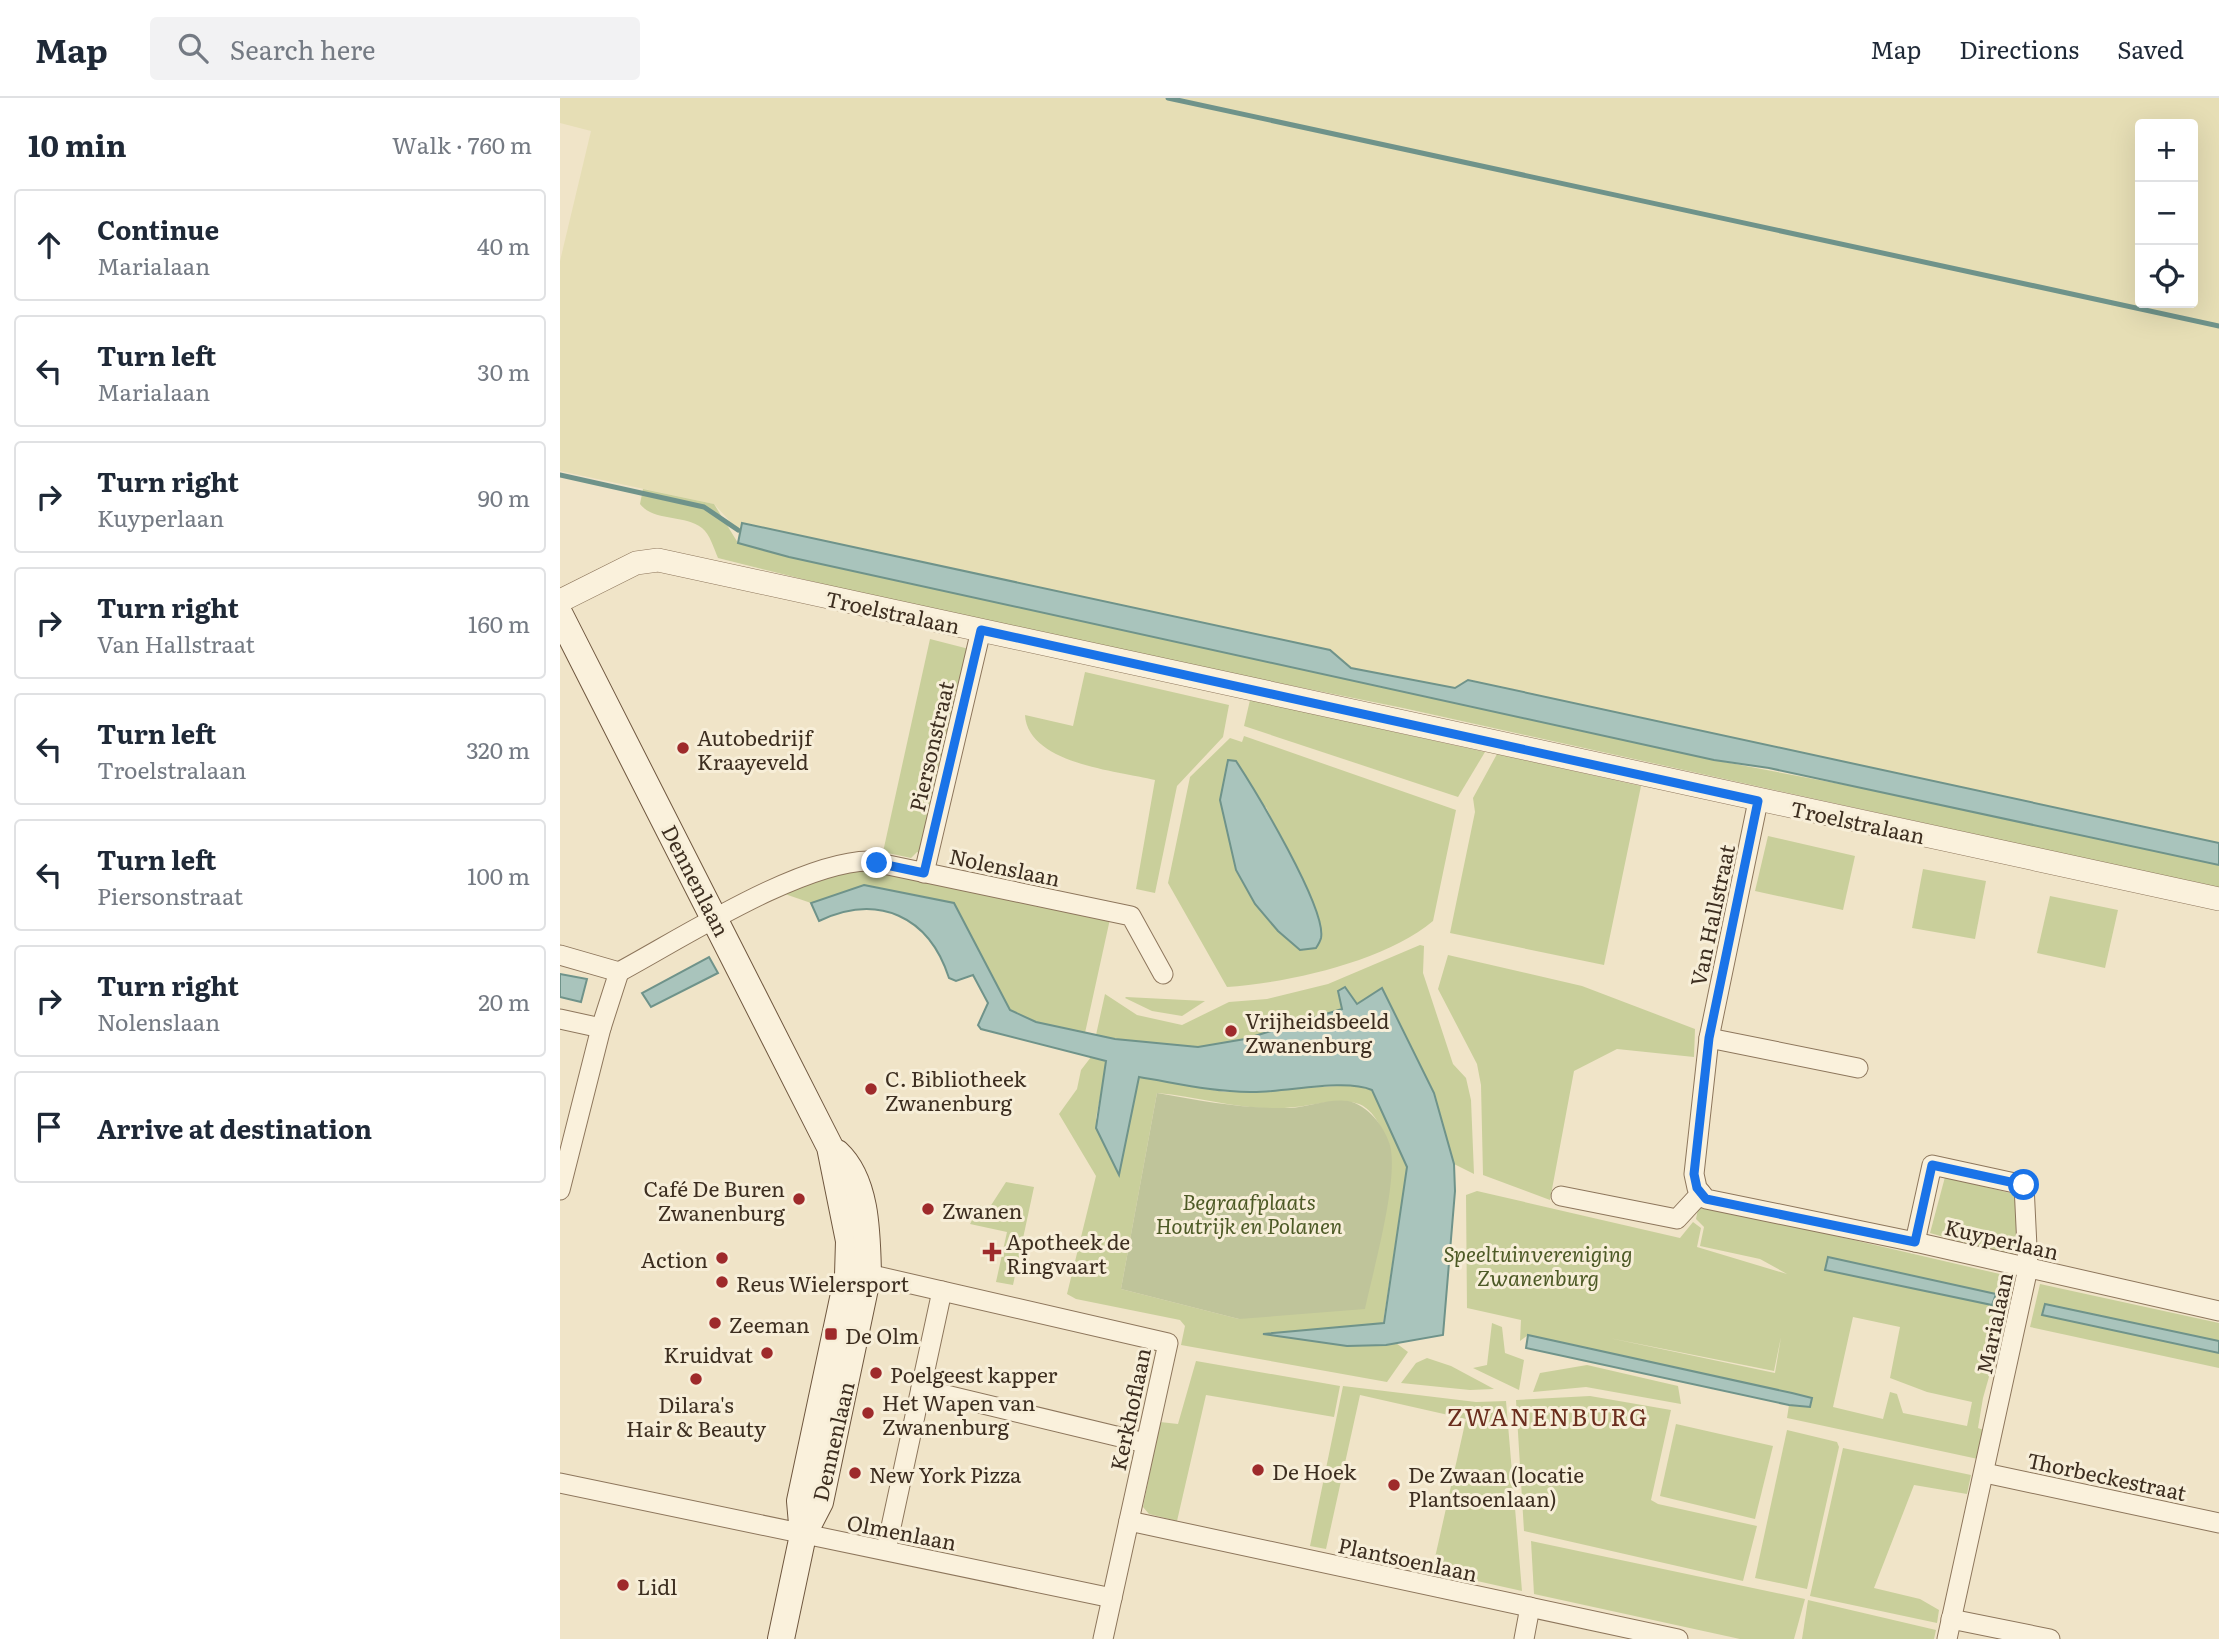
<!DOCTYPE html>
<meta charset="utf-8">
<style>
:root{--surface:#fff;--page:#f2f2f3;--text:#1f2937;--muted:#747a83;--line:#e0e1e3}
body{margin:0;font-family:Literata,serif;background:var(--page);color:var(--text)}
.controls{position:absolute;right:21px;top:21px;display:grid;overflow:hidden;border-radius:7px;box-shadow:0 7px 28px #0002}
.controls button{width:63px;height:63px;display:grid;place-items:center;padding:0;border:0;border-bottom:2px solid var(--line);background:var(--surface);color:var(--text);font:35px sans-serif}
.stop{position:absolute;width:21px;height:21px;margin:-16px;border:5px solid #1a73e8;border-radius:50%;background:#fff}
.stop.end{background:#1a73e8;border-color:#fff;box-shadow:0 2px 7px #0008}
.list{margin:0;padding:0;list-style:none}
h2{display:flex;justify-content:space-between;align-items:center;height:91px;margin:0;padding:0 28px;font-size:30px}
h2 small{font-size:23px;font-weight:400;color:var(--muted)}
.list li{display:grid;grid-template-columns:46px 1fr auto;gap:21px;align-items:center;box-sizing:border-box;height:112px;margin:0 14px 14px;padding:0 14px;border:2px solid var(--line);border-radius:7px}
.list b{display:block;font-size:26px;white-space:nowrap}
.list p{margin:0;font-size:23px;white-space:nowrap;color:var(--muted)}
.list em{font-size:23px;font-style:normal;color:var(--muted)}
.icon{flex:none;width:38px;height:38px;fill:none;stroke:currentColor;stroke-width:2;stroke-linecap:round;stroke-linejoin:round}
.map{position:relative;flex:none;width:1659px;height:1541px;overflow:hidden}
header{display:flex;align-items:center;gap:42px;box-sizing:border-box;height:98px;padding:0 35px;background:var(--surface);border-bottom:2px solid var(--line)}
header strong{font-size:33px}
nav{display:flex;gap:38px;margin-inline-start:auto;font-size:24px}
.search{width:490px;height:63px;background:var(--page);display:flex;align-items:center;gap:18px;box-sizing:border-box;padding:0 24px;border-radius:7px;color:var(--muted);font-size:26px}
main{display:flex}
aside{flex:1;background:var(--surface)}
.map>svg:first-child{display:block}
</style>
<header>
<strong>Map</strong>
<div class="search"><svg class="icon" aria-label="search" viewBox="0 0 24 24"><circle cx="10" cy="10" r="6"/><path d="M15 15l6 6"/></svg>Search here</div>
<nav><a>Map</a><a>Directions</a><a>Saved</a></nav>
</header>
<main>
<aside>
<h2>10 min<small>Walk · 760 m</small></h2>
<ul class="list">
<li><svg class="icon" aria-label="ahead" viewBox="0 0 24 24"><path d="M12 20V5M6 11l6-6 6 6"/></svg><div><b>Continue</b><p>Marialaan</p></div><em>40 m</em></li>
<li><svg class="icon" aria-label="left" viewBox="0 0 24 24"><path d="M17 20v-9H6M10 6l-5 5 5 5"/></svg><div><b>Turn left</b><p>Marialaan</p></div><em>30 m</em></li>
<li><svg class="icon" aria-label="right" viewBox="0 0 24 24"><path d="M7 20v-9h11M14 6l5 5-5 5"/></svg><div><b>Turn right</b><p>Kuyperlaan</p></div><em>90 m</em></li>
<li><svg class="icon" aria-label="right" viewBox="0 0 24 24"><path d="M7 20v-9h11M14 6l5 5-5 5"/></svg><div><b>Turn right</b><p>Van Hallstraat</p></div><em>160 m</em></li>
<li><svg class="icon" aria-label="left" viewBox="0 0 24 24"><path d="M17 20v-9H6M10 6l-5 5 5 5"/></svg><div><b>Turn left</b><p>Troelstralaan</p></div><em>320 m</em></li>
<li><svg class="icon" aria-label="left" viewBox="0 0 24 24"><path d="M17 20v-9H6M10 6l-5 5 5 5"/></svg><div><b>Turn left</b><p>Piersonstraat</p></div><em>100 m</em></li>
<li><svg class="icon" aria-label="right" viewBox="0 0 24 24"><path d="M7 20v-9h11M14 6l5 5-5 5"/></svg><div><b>Turn right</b><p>Nolenslaan</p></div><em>20 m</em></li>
<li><svg class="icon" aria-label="arrive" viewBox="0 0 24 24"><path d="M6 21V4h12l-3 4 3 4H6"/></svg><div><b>Arrive at destination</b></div></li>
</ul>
</aside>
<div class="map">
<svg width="1659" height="1541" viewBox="0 0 1659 1541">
<rect width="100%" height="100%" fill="#f0e4c8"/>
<path fill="#e6deb5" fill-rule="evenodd" d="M0 0H1659V747L908 582 895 590 791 570 770 552 182 425 178 432 154 406 0 373V163L31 33 0 25ZM1580 26H1633V205H1580Z"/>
<g fill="#c9cf9b" fill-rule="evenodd">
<path d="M83 391 154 406 178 445 229 459 1154 662 1659 758V790L843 610 420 525 158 460C154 451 150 436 142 430 124 416 94 424 80 406Z"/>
<path d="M370 541 409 551 362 756 357 754 351 760 323 754Z"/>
<path d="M525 574 669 607 663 639 617 688 595 795 576 791 595 682C558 673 468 666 465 617L513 628Z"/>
<path d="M690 602 925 654 898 699 684 628Z"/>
<path d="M684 638 896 712 873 823C826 863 728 885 667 889L608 785 630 679 670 640 682 644ZM660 702 706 709 729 756 676 772Z"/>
<path d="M937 656 1081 688 1044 867 890 835 915 714 913 700Z"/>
<path d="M1208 738 1295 758 1283 812 1195 793Z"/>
<path d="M297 768 550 821 525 935 476 924 450 912 394 805 304 787 251 805 222 795Z"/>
<path d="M1363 771 1426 783 1415 841 1352 830Z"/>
<path d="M1490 798 1558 812 1545 870 1477 855Z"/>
<path d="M860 847 864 848 863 875 893 966 906 980 911 1002 914 1076 894 1066 874 995 822 891 796 906 785 889 783 911C740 925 694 945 648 949 611 952 572 944 536 937L545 896 577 917 622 927 669 904 707 901 768 886Z"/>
<path d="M888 857 1022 888 1135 931 1134 959 1057 951 1014 973 990 1102 923 1077 921 987 917 966 878 891Z"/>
<path d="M565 900 566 899 645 903 622 918 592 913Z"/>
<path d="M531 959 547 963 536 1020 559 1076 579 979 665 994 798 987 813 992 847 1069 823 1225 708 1236 787 1248 836 1245 848 1254 827 1284 621 1247 625 1228 620 1222 516 1201 507 1196 536 1078 499 1016 517 991 521 972ZM597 995C643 999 688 1015 735 1009 756 1007 779 999 799 1006 815 1012 823 1034 830 1048L679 1221 561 1191Z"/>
<path d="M1385 1079 1462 1098 1459 1152 1449 1158 1370 1135Z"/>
<path d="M446 1084 474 1089 453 1187 436 1184 447 1134 410 1126 420 1107 428 1112Z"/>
<path d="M917 1093 1120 1140 1133 1124 1141 1130 1137 1149 1227 1176 1200 1161 1140 1148 1144 1129 1136 1121 1139 1106 1457 1180 1423 1300 1418 1330 1424 1332 1418 1361 1227 1320 1229 1307 1249 1309 1251 1300 968 1237 960 1243 961 1222 907 1210 906 1097ZM1275 1173 1364 1180 1436 1196 1432 1206ZM1293 1219 1340 1229 1330 1280 1367 1294 1412 1304 1407 1328 1343 1315 1337 1296 1330 1294 1323 1321 1273 1309ZM1221 1239 1215 1275 1049 1240 1214 1273Z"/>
<path d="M1480 1186 1659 1225V1270L1470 1229Z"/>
<path d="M932 1225 942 1229 945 1255 964 1262 959 1292 913 1270 927 1267Z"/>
<path d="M867 1260 891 1268 934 1291 910 1292 841 1285 856 1265Z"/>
<path d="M636 1263 780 1288 774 1319 646 1297 617 1423 589 1416 583 1409 600 1324 618 1326Z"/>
<path d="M1027 1267 1118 1288 1121 1306 1026 1289 973 1294 980 1275Z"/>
<path d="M783 1288 916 1304 946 1303 962 1493 872 1473 906 1321 800 1297 766 1451 750 1448Z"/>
<path d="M1030 1298 1111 1312 1091 1402 1098 1406 1197 1428 1183 1483 964 1433 956 1302Z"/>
<path d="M1116 1326 1213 1348 1195 1421 1100 1398Z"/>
<path d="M1227 1332 1277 1344 1279 1349 1247 1491 1195 1480Z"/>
<path d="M1283 1350 1411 1377 1407 1396 1354 1387 1314 1490 1360 1501 1379 1512 1377 1525 1250 1498Z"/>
<path d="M971 1443 1245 1501 1234 1541H1180L974 1496Z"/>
<path d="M1248 1502 1376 1532 1374 1541H1242Z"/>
</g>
<path fill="#bfc49a" d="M597 995C641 1003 684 1011 730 1010 748 1009 770 1000 788 1003 808 1007 824 1028 830 1047 839 1082 813 1173 805 1211L679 1221 561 1191Z"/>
<g fill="#a9c4bc" stroke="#6f938a" stroke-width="2">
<path d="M182 425 770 552 791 570 895 590 908 582 1659 745V767L1209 670 1154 662 229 459 178 445Z"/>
<path d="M668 662 676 663C695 692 767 811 761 840 760 844 758 847 756 850L740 852 718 833 695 806 676 772 660 702Z"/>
<path d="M304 787 394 805 450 912 476 924 555 941 638 949 685 941 782 911 778 893 785 889 797 906 822 890 874 995 894 1066 895 1093 883 1237 826 1247 787 1248 703 1236 824 1225 847 1069 812 992C783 980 725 995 690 994 652 994 616 985 579 979L559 1077 536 1030 546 963 421 931 418 927 428 905 413 877 396 883 389 880C369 818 318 795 259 823L251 805Z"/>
<path d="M149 859 158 875 91 909 82 895Z"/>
<path d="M0 876 27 881 21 904 0 899Z"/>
<path d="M1268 1159 1436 1196 1432 1207 1265 1172Z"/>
<path d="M1485 1206 1659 1243V1255L1482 1217Z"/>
<path d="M968 1237 1232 1295 1252 1300 1250 1309 1229 1307 966 1250Z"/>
</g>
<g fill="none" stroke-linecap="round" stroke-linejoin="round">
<g stroke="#6f938a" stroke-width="5">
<path d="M608 0 1659 228"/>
<path d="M0 377 144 409 178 432"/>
</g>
<g stroke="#8d765c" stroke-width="21">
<g id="minor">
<path d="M1198 703 1149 940 1134 1076 1137 1090 1146 1101 1355 1144 1659 1213"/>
<path d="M364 775 421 532"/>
<path d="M0 857 59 874"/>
<path d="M59 874C122 840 240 764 309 763L571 818 603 876"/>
<path d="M0 921 41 930"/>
<path d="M1149 940 1298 970"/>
<path d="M0 1092 41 930 59 874"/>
<path d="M1001 1098 1117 1121 1141 1095"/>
<path d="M1355 1144 1372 1067 1464 1087 1468 1170 1387 1541"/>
<path d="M296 1177 308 1176 608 1245 543 1541"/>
<path d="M361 1291 585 1345"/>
<path d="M1425 1375 1659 1425"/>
<path d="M0 1385 552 1500"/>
<path d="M569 1423 1118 1541"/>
<path d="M326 1452 382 1193"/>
<path d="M1391 1521 1490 1541"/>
<path d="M964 1541 970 1509"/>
</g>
</g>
<g stroke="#8d765c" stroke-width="24">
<path id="tertiary" d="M0 503 76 465 98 462 1659 801"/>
</g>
<g stroke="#6f573f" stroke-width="28">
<g id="secondary">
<path d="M0 517 270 1049 289 1143 288 1177 240 1403 243 1437"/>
<path d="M221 1541 243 1437 260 1404 308 1176C307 1136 307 1083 277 1055"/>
</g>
</g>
<use href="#minor" stroke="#faf1dc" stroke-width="19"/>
<use href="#tertiary" stroke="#faf1dc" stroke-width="23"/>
<use href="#secondary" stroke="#faf1dc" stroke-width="26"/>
</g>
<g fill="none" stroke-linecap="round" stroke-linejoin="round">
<path stroke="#1a73e8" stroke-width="9" d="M317 765 364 775 421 532 1198 703 1149 940 1134 1076 1137 1090 1146 1101 1355 1144 1372 1067 1464 1087"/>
</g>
<g fill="#9e2a2b" stroke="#f7eed8" stroke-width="2.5">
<circle cx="123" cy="650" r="7"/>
<circle cx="671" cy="933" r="7"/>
<circle cx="311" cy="991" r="7"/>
<circle cx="239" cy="1101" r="7"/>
<circle cx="368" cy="1111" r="7"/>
<path d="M428.5 1143.5h7v7h7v7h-7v7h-7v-7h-7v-7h7z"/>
<circle cx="162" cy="1160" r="7"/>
<circle cx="162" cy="1184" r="7"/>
<circle cx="155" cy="1225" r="7"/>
<rect x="264" y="1229" width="14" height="14" rx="3.5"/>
<circle cx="207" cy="1255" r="7"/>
<circle cx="316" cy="1275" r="7"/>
<circle cx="136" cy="1281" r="7"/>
<circle cx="308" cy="1315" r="7"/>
<circle cx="698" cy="1372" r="7"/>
<circle cx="295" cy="1375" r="7"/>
<circle cx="834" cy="1387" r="7"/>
<circle cx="63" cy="1487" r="7"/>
</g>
<g text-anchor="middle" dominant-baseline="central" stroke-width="6" stroke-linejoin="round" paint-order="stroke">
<g font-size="21" fill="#3d2e20" stroke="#f7eed8">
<text transform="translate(333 513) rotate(12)">Troelstralaan</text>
<text transform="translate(370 648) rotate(-77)">Piersonstraat</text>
<text transform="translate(1298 723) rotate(12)">Troelstralaan</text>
<text transform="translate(445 768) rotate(12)">Nolenslaan</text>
<text transform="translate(137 782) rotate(63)">Dennenlaan</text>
<text transform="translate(1151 817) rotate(-78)">Van Hallstraat</text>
<text transform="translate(1442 1140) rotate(13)">Kuyperlaan</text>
<text transform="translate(1433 1225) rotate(-78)">Marialaan</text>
<text transform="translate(569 1311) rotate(-78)">Kerkhoflaan</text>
<text transform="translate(272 1343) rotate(-77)">Dennenlaan</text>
<text transform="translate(1547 1377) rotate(12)">Thorbeckestraat</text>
<text transform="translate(342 1433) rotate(11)">Olmenlaan</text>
<text transform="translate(848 1460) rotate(12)">Plantsoenlaan</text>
</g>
<g font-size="21" fill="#3d2e20" stroke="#f7eed8" text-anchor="start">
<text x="137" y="638">Autobedrijf<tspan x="137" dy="24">Kraayeveld</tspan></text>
<text x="685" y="921">Vrijheidsbeeld<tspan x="685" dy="24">Zwanenburg</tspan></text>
<text x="325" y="979">C. Bibliotheek<tspan x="325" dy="24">Zwanenburg</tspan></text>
<text x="225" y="1089" text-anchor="end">Café De Buren<tspan x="225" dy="24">Zwanenburg</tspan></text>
<text x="382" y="1111">Zwanen</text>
<text x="446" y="1142">Apotheek de<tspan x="446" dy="24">Ringvaart</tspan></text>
<text x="148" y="1160" text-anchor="end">Action</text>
<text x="176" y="1184">Reus Wielersport</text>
<text x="169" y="1225">Zeeman</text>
<text x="285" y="1236">De Olm</text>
<text x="193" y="1255" text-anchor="end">Kruidvat</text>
<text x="330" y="1275">Poelgeest kapper</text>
<text x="322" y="1303">Het Wapen van<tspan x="322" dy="24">Zwanenburg</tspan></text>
<text x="136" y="1305" text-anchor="middle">Dilara's<tspan x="136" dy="24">Hair &amp; Beauty</tspan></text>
<text x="712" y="1372">De Hoek</text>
<text x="309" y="1375">New York Pizza</text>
<text x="848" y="1375">De Zwaan (locatie<tspan x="848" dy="24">Plantsoenlaan)</tspan></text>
<text x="77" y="1487">Lidl</text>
</g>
<g font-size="21" font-style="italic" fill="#4d5a26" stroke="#f7eed8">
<text x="689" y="1102">Begraafplaats<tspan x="689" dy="24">Houtrijk en Polanen</tspan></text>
<text x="978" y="1154">Speeltuinvereniging<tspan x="978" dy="24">Zwanenburg</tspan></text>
</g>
<g font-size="24" letter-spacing="2" fill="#6b2e1e" stroke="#f7eed8">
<text x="988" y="1317">ZWANENBURG</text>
</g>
</g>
</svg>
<div class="controls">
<button>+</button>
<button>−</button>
<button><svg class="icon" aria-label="locate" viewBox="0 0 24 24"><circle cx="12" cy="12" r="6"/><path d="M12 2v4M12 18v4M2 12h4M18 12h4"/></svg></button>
</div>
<div class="stop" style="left:1464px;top:1087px"></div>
<div class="stop end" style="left:317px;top:765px"></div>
</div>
</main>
